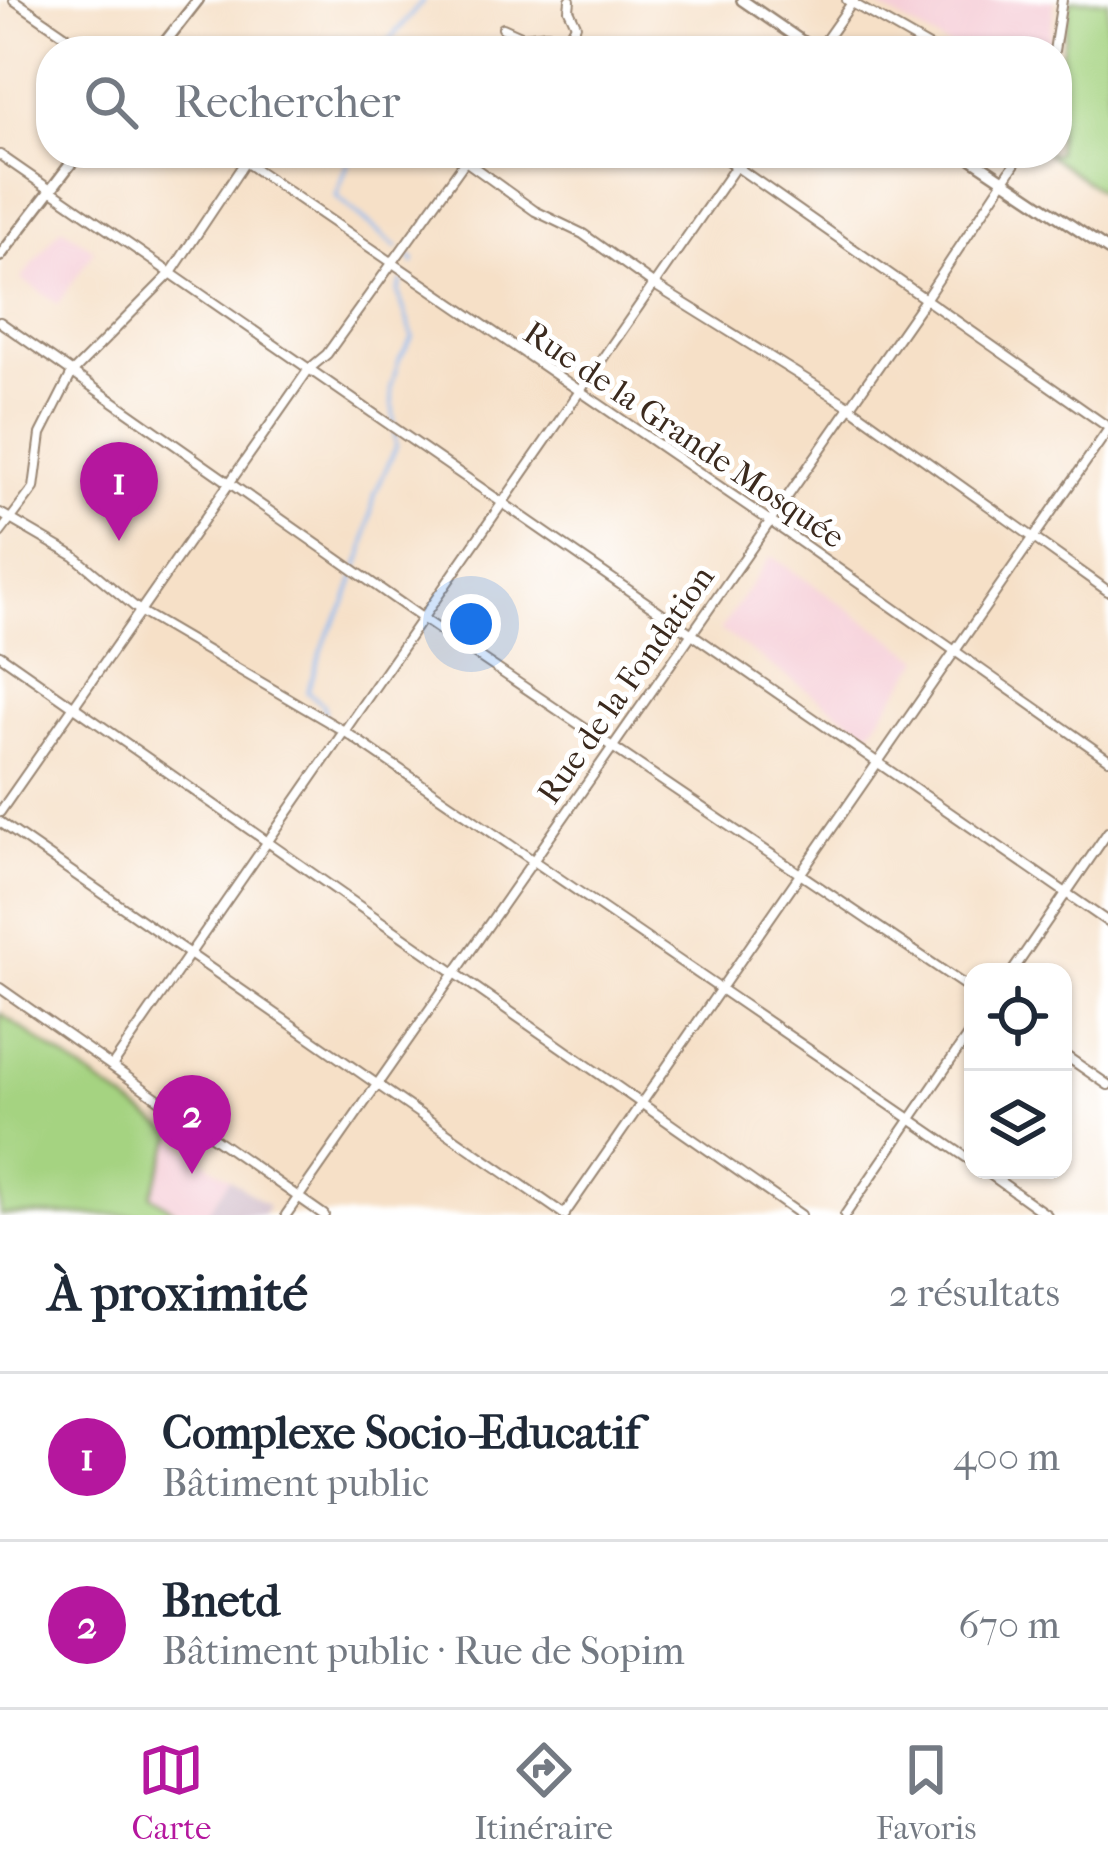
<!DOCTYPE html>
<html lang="fr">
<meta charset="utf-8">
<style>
:root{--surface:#fff;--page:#f2f2f3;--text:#1f2937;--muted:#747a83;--line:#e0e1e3;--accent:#b5179e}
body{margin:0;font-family:"IM FELL French Canon",serif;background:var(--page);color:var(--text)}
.controls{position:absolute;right:36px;bottom:36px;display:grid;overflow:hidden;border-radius:24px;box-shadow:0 3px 9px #0004}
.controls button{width:108px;height:108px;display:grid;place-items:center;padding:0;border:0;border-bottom:3px solid var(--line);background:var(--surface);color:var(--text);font:60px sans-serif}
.you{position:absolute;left:471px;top:624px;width:42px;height:42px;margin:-30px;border:9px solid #fff;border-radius:50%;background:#1a73e8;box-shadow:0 0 0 18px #1a73e833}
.badge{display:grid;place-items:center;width:78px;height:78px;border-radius:50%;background:var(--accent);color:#fff;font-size:39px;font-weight:700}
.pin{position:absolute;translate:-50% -99px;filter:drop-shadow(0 3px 6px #0008)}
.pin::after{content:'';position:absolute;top:63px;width:42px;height:36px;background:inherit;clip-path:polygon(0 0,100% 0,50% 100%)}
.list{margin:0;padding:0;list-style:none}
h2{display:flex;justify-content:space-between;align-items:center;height:156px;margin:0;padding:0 48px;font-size:51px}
h2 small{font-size:39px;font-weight:400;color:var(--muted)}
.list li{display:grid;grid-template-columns:78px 1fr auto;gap:36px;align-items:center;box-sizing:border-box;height:168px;padding:0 48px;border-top:3px solid var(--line)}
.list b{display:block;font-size:45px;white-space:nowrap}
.list p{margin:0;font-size:39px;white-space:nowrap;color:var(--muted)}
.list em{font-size:39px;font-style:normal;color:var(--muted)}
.icon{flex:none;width:66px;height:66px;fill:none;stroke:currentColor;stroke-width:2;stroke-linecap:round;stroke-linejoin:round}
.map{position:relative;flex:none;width:1108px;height:1215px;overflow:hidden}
.search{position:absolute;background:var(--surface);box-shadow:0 3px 9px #0004;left:36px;right:36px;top:36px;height:132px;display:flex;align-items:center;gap:30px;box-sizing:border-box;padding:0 42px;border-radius:48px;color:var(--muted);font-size:45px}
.sheet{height:492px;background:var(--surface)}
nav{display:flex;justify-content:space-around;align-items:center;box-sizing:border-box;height:168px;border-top:3px solid var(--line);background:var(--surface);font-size:33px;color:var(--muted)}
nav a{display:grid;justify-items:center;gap:6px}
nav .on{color:var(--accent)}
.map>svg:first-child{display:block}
</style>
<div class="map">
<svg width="1108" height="1215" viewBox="0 0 1108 1215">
<rect width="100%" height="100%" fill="#fff"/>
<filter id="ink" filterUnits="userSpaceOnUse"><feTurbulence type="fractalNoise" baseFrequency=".00833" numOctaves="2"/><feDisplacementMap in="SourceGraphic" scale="24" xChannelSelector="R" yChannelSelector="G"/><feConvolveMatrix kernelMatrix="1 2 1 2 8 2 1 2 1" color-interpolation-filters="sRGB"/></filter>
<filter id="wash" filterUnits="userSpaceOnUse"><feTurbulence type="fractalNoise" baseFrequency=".004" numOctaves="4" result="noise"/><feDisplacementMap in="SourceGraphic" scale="48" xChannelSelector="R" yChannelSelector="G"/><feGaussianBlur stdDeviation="2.7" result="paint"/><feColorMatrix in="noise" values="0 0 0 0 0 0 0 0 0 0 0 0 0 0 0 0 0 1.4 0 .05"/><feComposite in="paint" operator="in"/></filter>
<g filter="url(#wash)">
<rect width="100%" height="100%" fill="#f6e0c7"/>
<g fill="#f6cfd8">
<path d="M866 0H1055L1048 51H958Z"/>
<path d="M62 227 94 250 58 304 21 279Z"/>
<path d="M771 556 921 659 869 733 720 630Z"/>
<path d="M174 1139 230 1179 205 1215H180L151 1195Z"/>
</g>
<path fill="#d1bdca" d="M230 1179 268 1206 262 1215H205Z"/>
<g fill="#a5d381" stroke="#707e50" stroke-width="3">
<path d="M1071 0H1108V197L1046 153H1057V82Z"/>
<path d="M0 1013 174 1135 151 1195 180 1215H0Z"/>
</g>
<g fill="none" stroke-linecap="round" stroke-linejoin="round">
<g stroke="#85b7f2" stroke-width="3">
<path d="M380 51 424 0"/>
<path d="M352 153 336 196 397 247"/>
<path d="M405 252 414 260 413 264"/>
<path d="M325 714 323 704 307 692 327 636 345 604 363 553 375 493 396 447 391 387 399 360 413 337 398 292 402 281"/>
</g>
</g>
</g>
<g filter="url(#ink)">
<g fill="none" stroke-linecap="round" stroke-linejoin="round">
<g stroke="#988572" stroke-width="12">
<g id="minor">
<path d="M14 0 88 51"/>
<path d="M847 0 936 51"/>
<path d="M503 28 523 37 548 34 575 51"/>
<path d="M559 51 576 25 569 10 570 0"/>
<path d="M818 51 854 0"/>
<path d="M1054 51 1062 0"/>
<path d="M232 153 786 532 1108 759"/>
<path d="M717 153 1108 427"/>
<path d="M0 155 1108 922"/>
<path d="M464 160 535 211 583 234 653 284 849 406 1108 591"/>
<path d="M0 322 422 618 973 991"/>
<path d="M0 513 74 556 141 612 344 731 973 1162"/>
<path d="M0 533 34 488 41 434 72 373 171 273 245 162"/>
<path d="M0 655 801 1215"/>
<path d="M0 812 309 369 327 354 471 153"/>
<path d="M0 822 565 1215"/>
<path d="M1012 972 1108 832"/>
<path d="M0 988 324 1215"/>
<path d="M1063 1054 1108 1085"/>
<path d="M112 1066 745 153"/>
<path d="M984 1170 1047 1215"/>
<path d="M286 1215 924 301 1022 153"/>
<path d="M564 1215 1108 430"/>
<path d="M845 1215 973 1028"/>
</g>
</g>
<g stroke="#988572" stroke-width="14">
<g id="major">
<path d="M742 0 816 51"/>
<path d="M158 51 198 0"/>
<path d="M963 153 1108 250"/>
<path d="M0 256 79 153"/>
</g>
</g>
<use href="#minor" stroke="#fff" stroke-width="8"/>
<use href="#major" stroke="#fff" stroke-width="9"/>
</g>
</g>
<g text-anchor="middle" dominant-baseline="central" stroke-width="10" stroke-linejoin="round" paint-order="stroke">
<g font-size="33" fill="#3b2a1e" stroke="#fff">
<text transform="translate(684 435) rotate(34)">Rue de la Grande Mosquée</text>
<text transform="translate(626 685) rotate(-55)">Rue de la Fondation</text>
</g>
</g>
</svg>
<div class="controls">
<button><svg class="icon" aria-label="locate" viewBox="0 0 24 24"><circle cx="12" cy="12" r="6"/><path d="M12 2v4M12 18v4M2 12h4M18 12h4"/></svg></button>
<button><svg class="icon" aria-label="layers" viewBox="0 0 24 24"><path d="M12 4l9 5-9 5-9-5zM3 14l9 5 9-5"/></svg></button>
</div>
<div class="you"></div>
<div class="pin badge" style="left:119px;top:541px">1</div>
<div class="pin badge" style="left:192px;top:1174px">2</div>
<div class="search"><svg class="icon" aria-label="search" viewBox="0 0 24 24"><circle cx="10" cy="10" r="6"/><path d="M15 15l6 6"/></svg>Rechercher</div>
</div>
<section class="sheet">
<h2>À proximité<small>2 résultats</small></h2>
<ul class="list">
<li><span class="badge">1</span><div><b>Complexe Socio-Educatif</b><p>Bâtiment public</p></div><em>400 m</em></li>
<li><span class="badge">2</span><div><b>Bnetd</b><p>Bâtiment public · Rue de Sopim</p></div><em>670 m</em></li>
</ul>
</section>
<nav>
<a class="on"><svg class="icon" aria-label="map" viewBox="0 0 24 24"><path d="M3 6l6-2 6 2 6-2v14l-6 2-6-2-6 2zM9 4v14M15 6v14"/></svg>Carte</a>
<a><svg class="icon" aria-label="directions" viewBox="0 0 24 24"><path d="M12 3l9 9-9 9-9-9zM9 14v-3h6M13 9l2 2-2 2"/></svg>Itinéraire</a>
<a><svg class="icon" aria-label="saved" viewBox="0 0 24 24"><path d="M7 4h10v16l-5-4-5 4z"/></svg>Favoris</a>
</nav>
